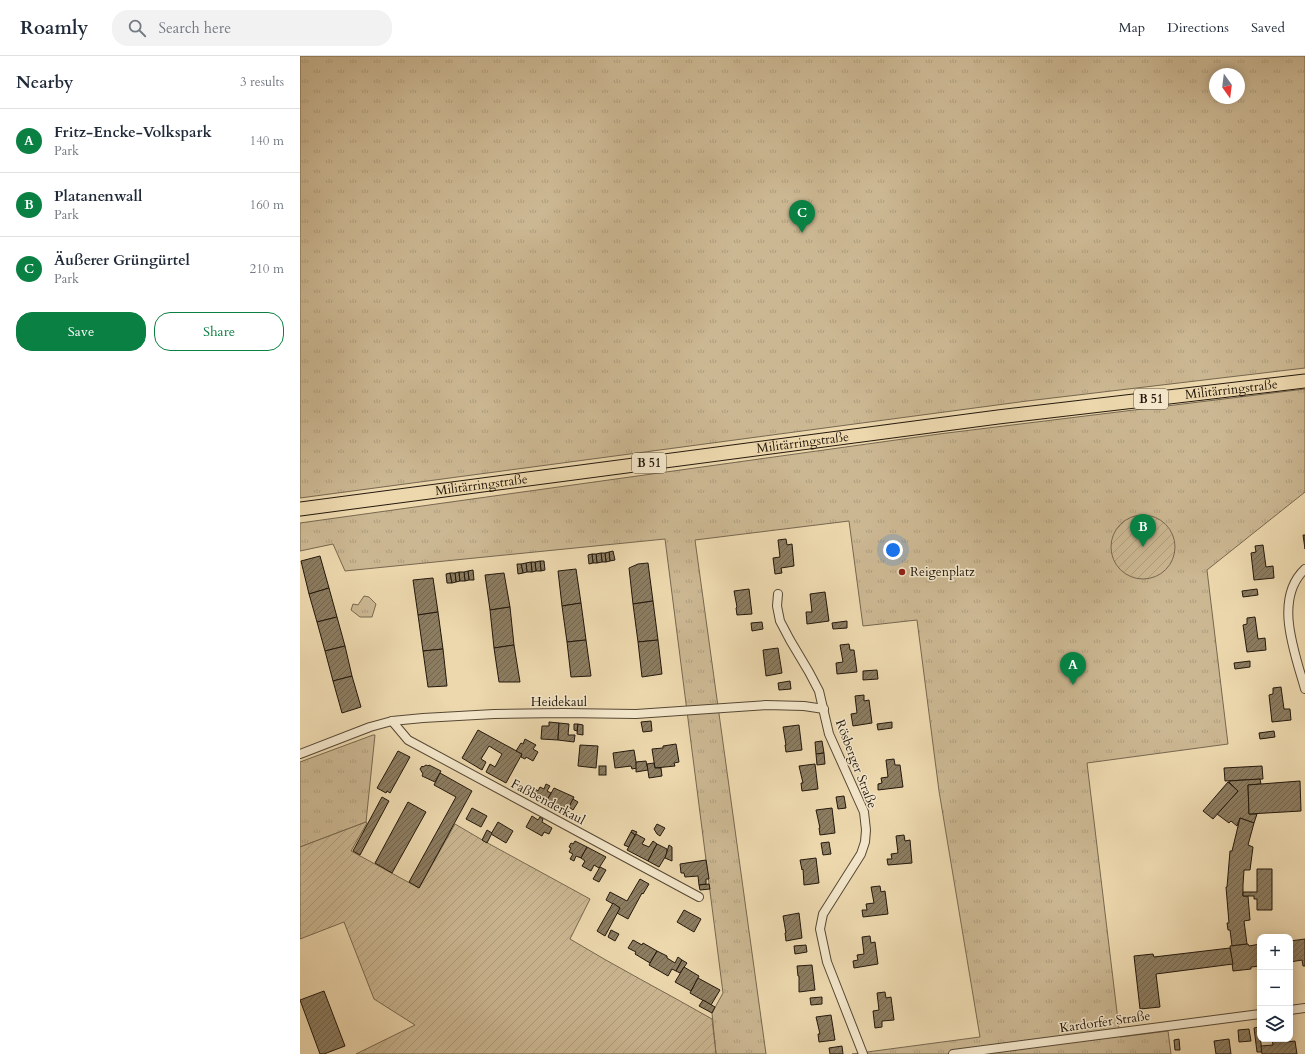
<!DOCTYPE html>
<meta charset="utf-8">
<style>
:root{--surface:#fff;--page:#f2f2f3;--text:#1f2937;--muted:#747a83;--line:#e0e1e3;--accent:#0b8043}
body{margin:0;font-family:Cardo,serif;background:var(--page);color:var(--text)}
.controls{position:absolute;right:12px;bottom:12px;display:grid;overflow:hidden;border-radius:8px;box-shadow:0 2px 10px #0003}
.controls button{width:36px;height:36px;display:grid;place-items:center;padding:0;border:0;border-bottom:1px solid var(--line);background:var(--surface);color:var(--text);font:20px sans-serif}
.compass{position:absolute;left:909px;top:12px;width:36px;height:36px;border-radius:50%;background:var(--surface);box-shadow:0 2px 10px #0003;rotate:166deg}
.you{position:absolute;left:593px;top:494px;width:14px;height:14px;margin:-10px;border:3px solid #fff;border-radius:50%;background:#1a73e8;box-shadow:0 0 0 6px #1a73e833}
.badge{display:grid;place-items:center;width:26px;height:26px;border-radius:50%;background:var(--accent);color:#fff;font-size:13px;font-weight:700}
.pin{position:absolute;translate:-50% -33px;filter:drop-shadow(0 1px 2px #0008)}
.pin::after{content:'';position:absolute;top:21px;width:14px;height:12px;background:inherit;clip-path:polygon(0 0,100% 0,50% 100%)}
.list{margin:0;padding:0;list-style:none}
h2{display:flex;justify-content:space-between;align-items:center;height:52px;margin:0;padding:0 16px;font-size:17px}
h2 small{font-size:13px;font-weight:400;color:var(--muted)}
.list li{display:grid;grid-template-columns:26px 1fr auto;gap:12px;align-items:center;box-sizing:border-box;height:64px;padding:0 16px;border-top:1px solid var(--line)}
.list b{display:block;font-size:15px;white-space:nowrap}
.list p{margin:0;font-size:13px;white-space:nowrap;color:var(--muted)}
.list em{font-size:13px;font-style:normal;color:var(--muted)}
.actions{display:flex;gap:8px;padding:12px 16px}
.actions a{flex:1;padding:9px 0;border:1px solid var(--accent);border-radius:16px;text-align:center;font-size:14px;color:var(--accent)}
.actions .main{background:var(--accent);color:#fff}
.icon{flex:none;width:22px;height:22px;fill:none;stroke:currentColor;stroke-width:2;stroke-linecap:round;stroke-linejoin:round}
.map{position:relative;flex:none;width:1005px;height:998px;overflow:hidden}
header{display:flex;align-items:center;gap:24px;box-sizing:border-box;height:56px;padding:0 20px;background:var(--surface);border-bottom:1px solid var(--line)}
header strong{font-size:19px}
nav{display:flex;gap:22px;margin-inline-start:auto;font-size:14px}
.search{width:280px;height:36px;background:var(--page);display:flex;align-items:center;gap:10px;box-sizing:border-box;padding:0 14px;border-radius:16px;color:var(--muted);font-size:15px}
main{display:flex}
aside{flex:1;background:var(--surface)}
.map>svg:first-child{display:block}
</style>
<header>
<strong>Roamly</strong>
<div class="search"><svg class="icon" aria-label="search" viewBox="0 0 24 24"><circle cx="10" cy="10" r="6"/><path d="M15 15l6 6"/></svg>Search here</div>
<nav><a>Map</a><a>Directions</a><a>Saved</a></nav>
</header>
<main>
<aside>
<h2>Nearby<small>3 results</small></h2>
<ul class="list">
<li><span class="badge">A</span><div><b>Fritz-Encke-Volkspark</b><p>Park</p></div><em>140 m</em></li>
<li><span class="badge">B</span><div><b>Platanenwall</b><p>Park</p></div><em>160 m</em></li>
<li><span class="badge">C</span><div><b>Äußerer Grüngürtel</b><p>Park</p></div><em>210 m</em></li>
</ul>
<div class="actions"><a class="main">Save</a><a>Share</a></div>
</aside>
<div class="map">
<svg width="1005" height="998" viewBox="0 0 1005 998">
<defs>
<pattern id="park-tufts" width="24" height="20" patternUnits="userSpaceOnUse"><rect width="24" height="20" fill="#cbb792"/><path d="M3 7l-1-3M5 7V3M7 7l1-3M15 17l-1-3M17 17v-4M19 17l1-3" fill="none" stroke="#ae9d7d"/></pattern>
<pattern id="garden-furrows" width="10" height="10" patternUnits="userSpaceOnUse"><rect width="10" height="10" fill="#cbb792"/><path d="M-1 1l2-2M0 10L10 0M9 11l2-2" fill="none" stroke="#ae9d7d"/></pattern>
<pattern id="building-hatch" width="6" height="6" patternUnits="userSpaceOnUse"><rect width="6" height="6" fill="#8c7c60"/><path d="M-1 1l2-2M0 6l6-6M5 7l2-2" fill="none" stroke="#72654e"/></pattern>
</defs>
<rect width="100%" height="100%" fill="#edd8ae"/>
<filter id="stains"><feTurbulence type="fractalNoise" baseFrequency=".005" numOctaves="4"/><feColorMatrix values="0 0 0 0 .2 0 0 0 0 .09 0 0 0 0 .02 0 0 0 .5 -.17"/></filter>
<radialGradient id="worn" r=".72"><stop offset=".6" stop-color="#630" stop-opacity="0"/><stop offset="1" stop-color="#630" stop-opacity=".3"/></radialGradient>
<g fill="url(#park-tufts)" stroke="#77684f" fill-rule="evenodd">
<path d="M0 0H1005V312L727 345 0 442ZM915 18H939V42H915Z"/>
<path d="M1005 333V436L907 514 928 688 787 707 820 981 868 975 871 998H552L680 981 639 735 617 564 563 570 549 465 395 484 466 998H416L412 957 423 937 365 483 45 515 33 488 0 495V467L639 378Z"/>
<path d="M64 540 69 541 76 548 72 561H60L51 554 53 548 58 549Z"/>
<path d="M73 679H75L66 766 0 791V706Z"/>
</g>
<g fill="url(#garden-furrows)" stroke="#77684f">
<circle cx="843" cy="491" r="32"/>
<path d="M66 766 67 767 51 795 119 832 155 768 184 785 290 843 270 883C316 911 365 936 412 963L416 998H56L115 969 74 943 44 866 0 883V791Z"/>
</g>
<g fill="url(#building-hatch)" stroke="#23180c">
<path d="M1003 479H1005V493Z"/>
<path d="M486 483 487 489 492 488 494 510 481 512 482 517 475 518 473 502 480 501 478 484Z"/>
<path d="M963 489 966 511 973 510 974 522 954 524 951 497 956 496 955 490Z"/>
<path d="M313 495 315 504 310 505 309 496Z"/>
<path d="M309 496 310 505 306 506 305 497Z"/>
<path d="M301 497H305L306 506H302Z"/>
<path d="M301 497 302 506 297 507 296 498Z"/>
<path d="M292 498H296L297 507H293Z"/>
<path d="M292 498 293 507 289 508 288 499Z"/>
<path d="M20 500 29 532 9 538 1 505Z"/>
<path d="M240 505H244L245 514 241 515Z"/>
<path d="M240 505 241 515H236L235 506Z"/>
<path d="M231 506H235L236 515 232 516Z"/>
<path d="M231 506 232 516H227L226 507Z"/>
<path d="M226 507 227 516 223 517 221 508Z"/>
<path d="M348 507 353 545 333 548 329 512 338 508Z"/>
<path d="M217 508H221L223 517 218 518Z"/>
<path d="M276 513 281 547 262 550 258 515Z"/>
<path d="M173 514 174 524H169L168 515Z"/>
<path d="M168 515 169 524 165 525 164 516Z"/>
<path d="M159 516 160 525 156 526 155 517Z"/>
<path d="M159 516H164L165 525H160Z"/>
<path d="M150 517 152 527H147L146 518Z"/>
<path d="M150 517H155L156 526 152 527Z"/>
<path d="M204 517 210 551 190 554 185 519Z"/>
<path d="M133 522 138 556 118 559 113 524Z"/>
<path d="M29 532 37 561 17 566 9 538Z"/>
<path d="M449 533 452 558 437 559 436 552 437 551 434 535Z"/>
<path d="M957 533 958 539 943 541 942 535Z"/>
<path d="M525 536 529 565 507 568 506 556H512L510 538Z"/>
<path d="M353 545 358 584 338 586 333 548Z"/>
<path d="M281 547 286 584 267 586 262 550Z"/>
<path d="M210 551 214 589 194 592 190 554Z"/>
<path d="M138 556 143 593 123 595 118 559Z"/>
<path d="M37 561 45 590 25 595 17 566Z"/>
<path d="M955 561 958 583 965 582 966 594 947 596 943 569 947 568V562Z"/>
<path d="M547 565V572L533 573 532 567Z"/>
<path d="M462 566 463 573 452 575 451 567Z"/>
<path d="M286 584 291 620 271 621 267 586Z"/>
<path d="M358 584 362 618 342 621 338 586Z"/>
<path d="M549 588 550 594H554L557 616 537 618 536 607 543 606 540 589Z"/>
<path d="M214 589 220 626H199L194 592Z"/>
<path d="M45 590 52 620 33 625 25 595Z"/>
<path d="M478 592 482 617 466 620 463 594Z"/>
<path d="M143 593 147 630 128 631 123 595Z"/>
<path d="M950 605V611L935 613 934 607Z"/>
<path d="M577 614 578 623 563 624V615Z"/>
<path d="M52 620 61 651 42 657 33 625Z"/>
<path d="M490 625 491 633 479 634 478 627Z"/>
<path d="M981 631 984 653H990L991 664 972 666 969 639 973 638V632Z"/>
<path d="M564 639V645L569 644 572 667 553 670 551 658 557 657 555 640Z"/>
<path d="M351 665 352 675 343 676 341 666Z"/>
<path d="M249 666 259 667 258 684 241 683 242 670H249Z"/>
<path d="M592 666V672L578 674 577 668Z"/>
<path d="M259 667 269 668 268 679H275L274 686 258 684Z"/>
<path d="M274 668H278L277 675 274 674Z"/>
<path d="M278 668 283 669V679L277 678Z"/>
<path d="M499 669 502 694 486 696 485 689H486L483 671Z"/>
<path d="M178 674 222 698 206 727 186 716 190 708 195 711 202 698 189 690 181 703 186 706 182 714 162 702Z"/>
<path d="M974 675 975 681 960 683 959 677Z"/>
<path d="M225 683 236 689 233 693 238 696 233 705 226 701 225 703 221 701 222 698 216 695 221 687 223 688Z"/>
<path d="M522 685 524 697 516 698 515 686Z"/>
<path d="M376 688 379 706 374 707 375 710 355 712 352 693 363 692V690Z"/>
<path d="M280 689 298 690 296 712 278 710Z"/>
<path d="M334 694 337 712 332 713 331 710 315 712 313 697Z"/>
<path d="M98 695 110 701 90 737 87 735 86 737 77 732Z"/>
<path d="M524 697 525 708 517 709 516 698Z"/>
<path d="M594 703 595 709H600L603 731 578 734V728L582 727 581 722 588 721 586 704Z"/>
<path d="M346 705 348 714 336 716V706Z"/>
<path d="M354 707 355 712H361L362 720 349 722 347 708Z"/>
<path d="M515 708 518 733 502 735 501 727H503L499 710Z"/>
<path d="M126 709 128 710 129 709 141 715 135 726 122 720 123 718 120 713 122 710 123 711Z"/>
<rect x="299" y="710" width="7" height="9"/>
<path d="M962 710 963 723 925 725 924 712Z"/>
<path d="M140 717 172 735 119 832 109 826 156 741 134 729Z"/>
<path d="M960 723 961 728 948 729 949 758H957L954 767 940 762 937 770 931 765 929 767 917 758 938 735 929 726V725Z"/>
<path d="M1000 725 1001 755 949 758 948 729Z"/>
<path d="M928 726 938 735 913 763 903 755Z"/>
<path d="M246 728 250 730 247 735 251 737 245 748 234 742 236 738 233 737 235 733 238 735 240 731 244 733Z"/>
<path d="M254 732 274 741 265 759 245 748Z"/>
<path d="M544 740 546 752 538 753 536 741Z"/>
<path d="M82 741 89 745 60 799 53 795Z"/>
<path d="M273 743 278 746 273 754 269 751Z"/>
<path d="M108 746 126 756 92 817 75 807Z"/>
<path d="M172 752 187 760 181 771 166 763Z"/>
<path d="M532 752 535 777 520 779 519 772H520L516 754Z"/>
<path d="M232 760 238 764 240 761 243 763 242 766 252 772 249 778 244 776 242 780 226 771Z"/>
<path d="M940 762 954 767 948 789 953 791 950 814H944L943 829V840H948L950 864 944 865 947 888 932 890 930 874H928L927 867H929L926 831H927L930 795H932Z"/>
<path d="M198 766 213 775 206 787 191 778Z"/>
<path d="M357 768 365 772 360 780 357 778 354 773Z"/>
<path d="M187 774 192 777 187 787 182 784Z"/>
<path d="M332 774 337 776 335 779 331 776Z"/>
<path d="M331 776 335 779 329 791 324 789Z"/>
<path d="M336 778 345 783 342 788 349 791 353 785 357 788 348 805 327 794Z"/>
<path d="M604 779 605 785 610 784 612 807 588 809 587 803H592L591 798 598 797 596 780Z"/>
<path d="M275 785 287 791 281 802 276 800 274 805 270 803 273 798 269 796 271 792 269 791 271 787 273 788Z"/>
<path d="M529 786 531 798 523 799 521 787Z"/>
<path d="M357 788 367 793V798L359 811 348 805Z"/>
<path d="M369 789 372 791V805L365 802Z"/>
<path d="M287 791 306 801 299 812 294 809 291 815 282 810 285 805 281 802Z"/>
<path d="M516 802 519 827 504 829 503 813 502 814 500 804Z"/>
<path d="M406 804 409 823H406V828L399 829 398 820 385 821 384 817H381L380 808Z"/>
<path d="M300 811 306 814 299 826 293 823Z"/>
<path d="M957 813H972V854H957V843H954V840H943V836H957Z"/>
<path d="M340 823 349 828 343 838 342 837 328 863 317 857 320 852 306 844 310 836 327 845Z"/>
<path d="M409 828 410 833 400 834 399 829Z"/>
<path d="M580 830 581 836 585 835 588 858 563 861 562 854H567L566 848 574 847 571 831Z"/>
<path d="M313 847 320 852 305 880 297 875Z"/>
<path d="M384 854 401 863 394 876 377 866Z"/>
<path d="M499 857 502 882 486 885 485 877H486L483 860Z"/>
<path d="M311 874 319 878 315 885 308 881Z"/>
<path d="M570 880 571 887 575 886 578 908 554 912 553 905 558 904 557 899 564 898 562 881Z"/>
<path d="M1005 883V910H1003L1002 904 990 906V885Z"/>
<path d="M333 884 342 889 343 887 357 895 350 907 335 898 336 896 328 892Z"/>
<path d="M948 888 949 890 960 888V910L951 911V913L933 915 930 890Z"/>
<path d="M506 889 507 896 495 898 494 890Z"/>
<path d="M930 892 933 908 856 918 860 951 840 953 834 900 853 898 854 901Z"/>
<path d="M357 895 367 900V902L375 907 378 901 382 904 376 915 372 913 368 920 349 909Z"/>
<path d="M382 904 387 907 380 917 376 915Z"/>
<path d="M512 909 515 934 499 936V920H498L497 910Z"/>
<path d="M384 911 399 920 391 935 375 926Z"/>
<path d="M398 922 420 934 411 949 390 937Z"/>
<path d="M24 935 45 990 24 998H20L0 944Z"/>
<path d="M585 936 586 942 591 941 594 964 582 965V971L575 972 573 955 579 954 577 937Z"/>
<path d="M522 941V948L511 949 510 942Z"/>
<path d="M403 944 415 951 412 957 399 950Z"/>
<path d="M531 959 535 984 519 986 518 978H520L516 961Z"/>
<path d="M959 971 962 996H957L954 972Z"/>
<path d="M949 973 951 985 939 986 938 974Z"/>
<path d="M879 983 880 994H875L874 984Z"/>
<path d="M929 983 931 998H916L914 985Z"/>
<path d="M972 983H986L987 986 995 985 997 998H962L961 990 973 989Z"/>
<path d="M542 990 543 998H530L529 992Z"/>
</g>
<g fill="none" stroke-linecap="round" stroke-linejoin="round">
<g stroke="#564834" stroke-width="10">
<g id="minor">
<path d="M1005 513C973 543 995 597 1005 633"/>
<path d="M478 538 477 550 480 565 490 584 509 616 519 635 529 678 564 756 566 774 565 786 561 798 523 858 520 873 527 906 563 998"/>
<path d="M92 665 108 684 399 841"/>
<path d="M0 698 70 671 92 665 123 662 194 658 263 657 336 658 466 649 504 650 524 653"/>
<path d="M990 954 1005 952"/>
<path d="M653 998 960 958"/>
</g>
</g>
<g stroke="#23180c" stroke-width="15">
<g id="primary">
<path id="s1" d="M0 453 698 361 1005 325"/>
</g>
</g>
<use href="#minor" stroke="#f3e6ca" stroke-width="8"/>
<use href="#primary" stroke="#edd8ae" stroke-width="13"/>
</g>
<circle fill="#8f2418" stroke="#f3e6ca" stroke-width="1.5" cx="602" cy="516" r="4"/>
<g text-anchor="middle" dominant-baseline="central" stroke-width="3" stroke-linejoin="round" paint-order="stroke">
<g fill="#f3e6ca" stroke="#615645" stroke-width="1">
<rect x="834" y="333" width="34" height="20" rx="3"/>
<rect x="332" y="397" width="34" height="20" rx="3"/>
</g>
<g font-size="12" font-weight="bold" fill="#23180c">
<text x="851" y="343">B 51</text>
<text x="349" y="407">B 51</text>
</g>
<g font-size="13" fill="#23180c" stroke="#f3e6ca">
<text stroke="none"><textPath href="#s1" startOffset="939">Militärringstraße</textPath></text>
<text stroke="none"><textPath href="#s1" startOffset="507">Militärringstraße</textPath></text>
<text stroke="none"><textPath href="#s1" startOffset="183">Militärringstraße</textPath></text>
<text x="259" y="646">Heidekaul</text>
<text transform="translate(556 708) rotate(69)">Rösberger Straße</text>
<text transform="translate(248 746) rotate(28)">Faßbenderkaul</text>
<text transform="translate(805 966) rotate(-8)">Kardorfer Straße</text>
</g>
<g font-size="13" fill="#23180c" stroke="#f3e6ca" text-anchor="start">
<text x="610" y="516">Reigenplatz</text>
</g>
</g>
<rect width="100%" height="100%" filter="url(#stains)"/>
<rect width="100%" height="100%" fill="url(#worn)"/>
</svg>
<div class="controls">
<button>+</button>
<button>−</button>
<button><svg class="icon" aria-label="layers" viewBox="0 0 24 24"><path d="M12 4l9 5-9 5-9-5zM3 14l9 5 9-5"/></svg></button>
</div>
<svg class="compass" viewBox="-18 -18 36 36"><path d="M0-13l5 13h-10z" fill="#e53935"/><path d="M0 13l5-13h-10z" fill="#747a83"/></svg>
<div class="you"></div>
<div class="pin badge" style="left:773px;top:629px">A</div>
<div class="pin badge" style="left:843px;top:491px">B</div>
<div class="pin badge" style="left:502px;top:177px">C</div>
</div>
</main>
